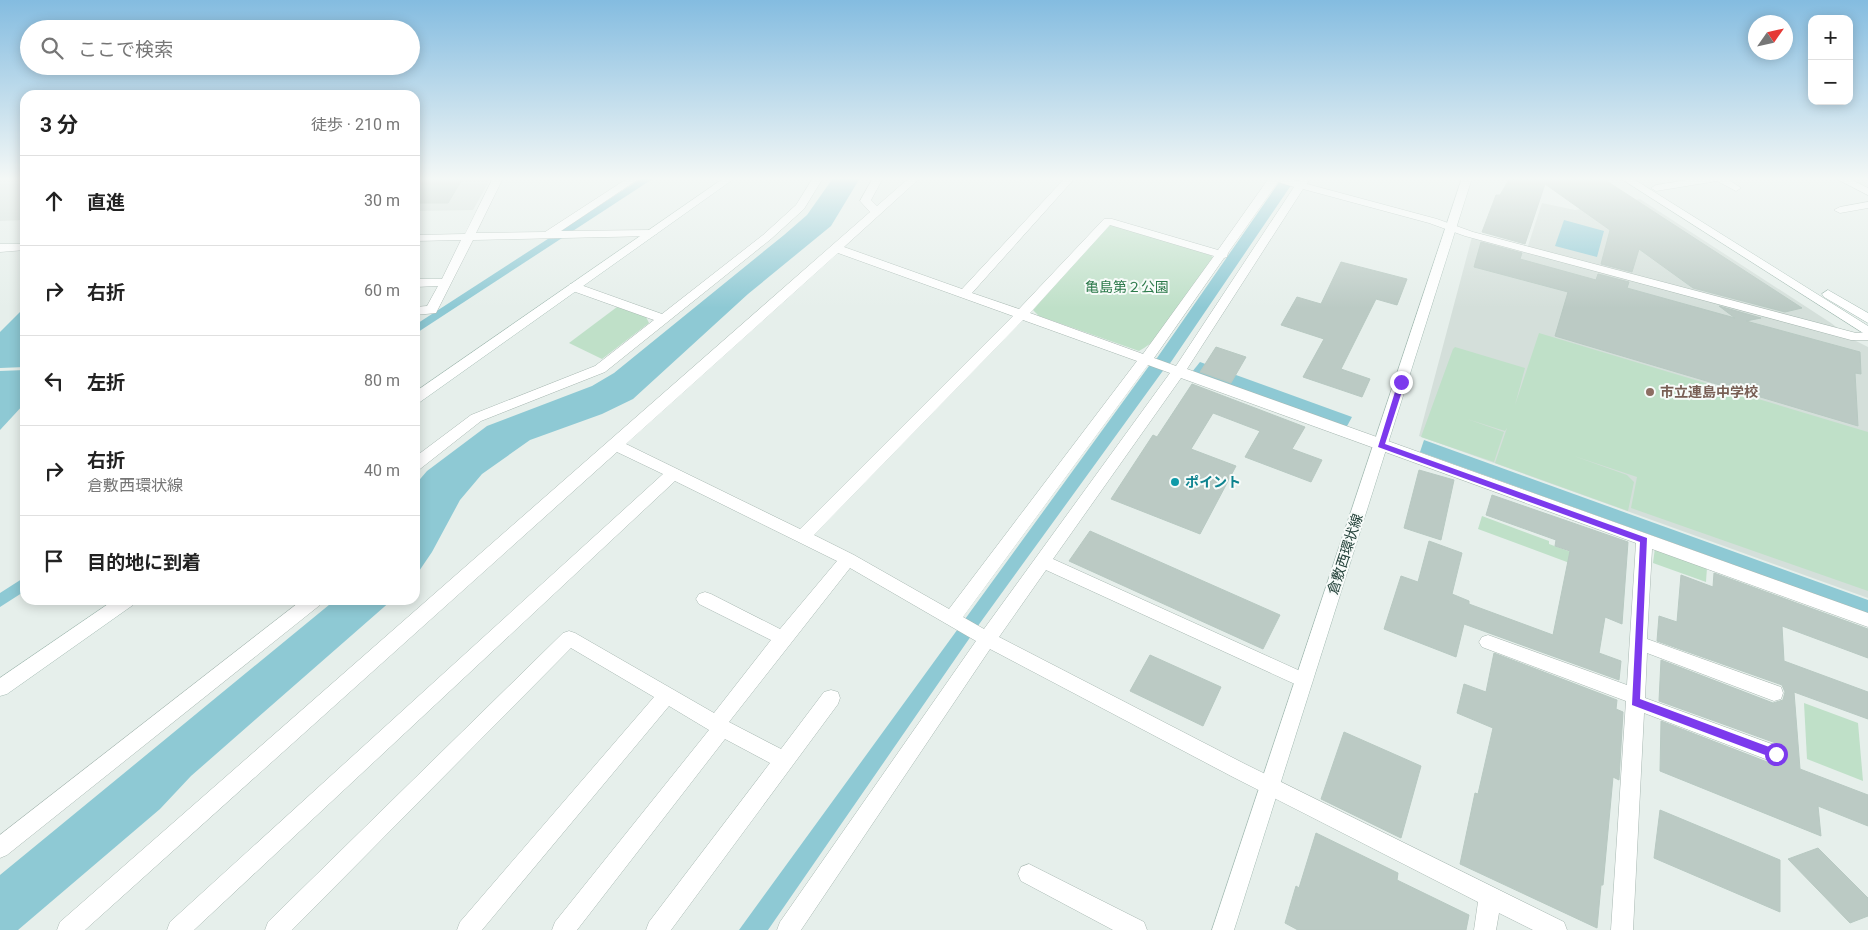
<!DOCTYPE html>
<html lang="ja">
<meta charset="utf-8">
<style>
:root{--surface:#fff;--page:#f6f6f6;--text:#222;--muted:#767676;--line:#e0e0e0}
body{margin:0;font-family:Roboto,"Noto Sans JP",sans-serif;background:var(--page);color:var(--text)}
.controls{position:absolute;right:15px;top:15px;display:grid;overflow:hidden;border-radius:10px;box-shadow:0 2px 12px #0003}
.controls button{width:45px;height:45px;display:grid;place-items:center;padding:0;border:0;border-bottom:1px solid var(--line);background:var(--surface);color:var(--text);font:25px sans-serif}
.compass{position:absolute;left:1748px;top:15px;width:45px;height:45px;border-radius:50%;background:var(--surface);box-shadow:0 2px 12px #0003;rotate:56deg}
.stop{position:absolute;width:15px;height:15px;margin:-11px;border:4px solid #7c3aed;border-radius:50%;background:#fff}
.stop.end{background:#7c3aed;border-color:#fff;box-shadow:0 1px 5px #0008}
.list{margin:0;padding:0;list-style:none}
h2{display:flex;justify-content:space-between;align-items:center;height:65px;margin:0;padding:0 20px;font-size:21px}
h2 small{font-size:16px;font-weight:400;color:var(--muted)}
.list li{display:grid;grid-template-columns:32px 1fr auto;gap:15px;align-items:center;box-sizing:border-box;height:90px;padding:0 20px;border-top:1px solid var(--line)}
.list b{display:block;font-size:19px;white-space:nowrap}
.list p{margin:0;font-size:16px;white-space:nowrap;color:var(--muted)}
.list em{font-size:16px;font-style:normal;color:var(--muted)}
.icon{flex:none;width:28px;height:28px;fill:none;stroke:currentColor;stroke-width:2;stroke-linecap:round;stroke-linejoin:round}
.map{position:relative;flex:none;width:1868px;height:930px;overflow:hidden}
.search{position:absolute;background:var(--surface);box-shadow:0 2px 12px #0003;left:20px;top:20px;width:400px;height:55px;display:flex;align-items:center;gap:12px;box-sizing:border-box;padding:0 18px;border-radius:28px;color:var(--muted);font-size:19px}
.panel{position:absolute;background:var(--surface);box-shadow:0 2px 12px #0003;left:20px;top:90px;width:400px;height:515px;border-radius:15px}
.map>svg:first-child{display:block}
</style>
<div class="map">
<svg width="1868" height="930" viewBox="0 0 1868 930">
<rect width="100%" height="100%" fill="#e6efeb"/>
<g fill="#d4dfda">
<path d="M415 178H491L473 210 415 211Z"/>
<path d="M0 179H25V220L0 221Z"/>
<path d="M1640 199 1831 323 1852 339 1868 347V598L1419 436 1472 237 1526 252 1542 203 1575 210Z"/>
</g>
<g fill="#bfe0c8">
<path d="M1108 225H1114L1210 255 1214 258C1195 286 1169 336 1139 351L1039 316 1033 310Z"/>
<path d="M617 307 646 317 649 323 602 359 569 343Z"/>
<path d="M1539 333 1868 432V591L1631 508 1637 477 1574 456 1627 475 1634 482 1628 511 1495 463 1507 428 1505 431 1467 419 1504 432 1494 462 1421 437 1453 349 1455 347 1525 368 1515 405Z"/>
<path d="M1482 516 1549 541V544L1593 560 1591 571 1478 529Z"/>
<path d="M1655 548 1707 567 1706 582 1653 563Z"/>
<path d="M1804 703 1858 723 1863 781 1807 759Z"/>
</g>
<g fill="#8ec9d4">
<path d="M642 178H654L415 334V325Z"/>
<path d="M833 178H860L831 226 748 294 633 399 602 414 530 440 482 474 460 500 432 552 415 577V485L427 471 487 426 592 386 614 373 784 235 807 215Z"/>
<path d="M1282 178H1296L1171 362 1162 372 980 623 768 930H739L1149 366 1157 358Z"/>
<path d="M1564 220 1604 231 1597 257 1555 246Z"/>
<path d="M25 307V367L0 368V332Z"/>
<path d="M1200 362 1352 417 1346 428 1192 372Z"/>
<path d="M25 370V403L0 430V371Z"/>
<path d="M1424 440 1868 600V613L1420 452Z"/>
<path d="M25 577V591L0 607V593Z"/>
<path d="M335 600H392L191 776 160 809 18 930H0V875Z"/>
</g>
<g fill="#bbcac4" stroke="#b8c9c2">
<path d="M415 178H463L448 203H415Z"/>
<path d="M1510 178H1602L1802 308 1785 312 1693 288 1639 249 1632 272 1601 264 1610 230 1545 184 1525 244 1482 232 1496 195H1500Z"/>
<path d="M1481 242 1522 253 1520 259 1596 280 1598 274 1629 282 1627 288 1735 318 1719 306 1761 318 1746 321 1860 352 1861 374 1855 373 1858 426 1555 336 1568 292 1474 267Z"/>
<path d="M1341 262 1407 279 1397 305 1376 299 1341 369 1370 379 1362 397 1303 377 1324 339 1281 325 1297 297 1321 304Z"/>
<path d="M1216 347 1246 357 1231 383 1200 372Z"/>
<path d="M1192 384 1305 427 1292 449 1322 460 1311 482 1245 457 1260 431 1213 413 1191 449 1236 466 1200 534 1111 499 1153 435 1157 437Z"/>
<path d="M1419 470 1454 480 1441 540 1404 528Z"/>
<path d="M1492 495 1628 542 1622 624 1605 617 1599 653 1621 661 1619 680 1464 624 1456 657 1384 629 1401 576 1418 582 1429 541 1462 553 1452 594 1469 601V604L1553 635 1570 551 1555 546 1556 540 1486 515Z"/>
<path d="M1090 531 1280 615 1263 649 1069 561Z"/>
<path d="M1714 573 1868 629V658L1782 626 1784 661 1868 692V719L1794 692 1800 769 1868 795V826L1818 806 1821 836 1660 771 1661 721 1775 765 1784 762 1788 755 1784 746 1659 701 1661 660 1773 703 1783 700 1785 692 1782 685 1657 641 1659 616 1677 622 1681 575 1713 587Z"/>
<path d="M1494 653 1617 700 1616 709 1623 712 1619 780 1613 777 1603 885H1601L1597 928 1460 864 1475 793 1478 794 1493 728 1457 713 1464 684 1486 692Z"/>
<path d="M1150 655 1221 687 1203 726 1130 691Z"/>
<path d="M1344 732 1421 766 1401 838 1321 799Z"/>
<path d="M1660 810 1780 860V912L1654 858Z"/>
<path d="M1316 833 1398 873 1397 880 1469 915 1466 930H1298L1285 923 1296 886 1299 888Z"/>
<path d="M1818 848 1868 898V916L1850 923 1788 859Z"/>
</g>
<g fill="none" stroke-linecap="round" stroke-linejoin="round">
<g stroke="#a8b8b2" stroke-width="1">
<g id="street">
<path d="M493 178H503L476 233 545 232 628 178H640L561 231 652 230 658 233 652 236 473 240 436 313 415 315V307L427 306 438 286 415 287V279H442L461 240 415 241V235L465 234Z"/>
<path d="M813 178H823L804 209 771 239 605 372 481 421 420 469 415 470V457L471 415 595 366 654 320 570 290 568 287 570 284H578L662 314 763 235 796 205Z"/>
<path d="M873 178H883L871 200 877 206 909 178H920L844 247 962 289 1065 178H1075L972 293 1019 309 1104 219H1112L1218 250 1269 178H1285L1298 181 1300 178H1310L1307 184 1437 219 1473 232 1856 333 1868 332V340H1851L1465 236 1429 223 1303 189 1187 369 1868 613V627L1652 549 1647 639 1781 687 1783 693 1781 699 1774 701 1647 653 1645 698 1783 748 1786 754 1783 760 1776 763 1644 713 1633 930H1611L1626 701 1482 647 1479 642 1482 637 1488 635 1627 685 1636 543 1181 378 1053 559 1309 675 1312 680 1309 685 1303 688 1297 685 1046 570 999 637 1245 764 1564 922 1567 930H1533L1499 913 1496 930H1474L1478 902 1231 776 990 649 801 930H777L780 922 976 641 850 568 729 722 781 749 824 692 831 690 838 692 840 698 838 704 671 930H646L649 922 770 763 725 739 577 930H552L555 922 709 730 669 706 482 930H457L460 922 654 697 571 648 292 930H265L268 922 563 633 569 631 575 633 714 713 771 640 699 604 696 599 699 594 705 592 711 594 780 629 837 561 675 481 194 930H167L170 922 663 474 617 452 85 930H57L60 922 870 212 860 201ZM1278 182 1294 187 1176 366 1154 358 1224 258 1227 257 1228 253ZM1110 225 1214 256 1143 354 1030 313ZM838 253 1013 316 800 529 626 444ZM1023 320 1137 361 949 609 854 555 814 535ZM1148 365 1170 373 984 629 963 617Z"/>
<path d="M1701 178H1726L1741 188 1736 191 1717 181 1656 191 1651 188 1656 185Z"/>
<path d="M1835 178H1848L1868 188V195Z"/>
<path d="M1868 202V208L1840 213 1834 210 1840 207Z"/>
<path d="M0 244H25V250L0 252Z"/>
<path d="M302 600H323L320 605 7 855 0 858V835Z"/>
<path d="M1029 864 1144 922 1147 930H1113L1021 881 1018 874 1021 867Z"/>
</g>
</g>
<g stroke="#a4bbb3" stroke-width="1">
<g id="secondary">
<path d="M724 178H735L420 402 415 404V392Z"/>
<path d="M1462 178H1472L1234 930H1212Z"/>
<path d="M1620 178H1632L1868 326V336Z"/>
<path d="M1828 290 1868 313V323L1824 297 1822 294Z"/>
<path d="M114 600H136L133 605 7 694 0 696V678Z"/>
</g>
</g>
<use href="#street" fill="#fff" fill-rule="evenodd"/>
<use href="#secondary" fill="#fff" fill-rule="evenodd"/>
</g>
<linearGradient id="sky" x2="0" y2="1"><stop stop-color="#84bce0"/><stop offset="0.58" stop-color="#f4f8f6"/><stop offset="1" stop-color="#f4f8f6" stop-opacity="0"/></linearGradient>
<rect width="1868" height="308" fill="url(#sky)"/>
<path fill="#7c3aed" d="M1401 380 1405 382 1385 444 1647 538 1640 699 1780 751V758L1776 759 1632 705 1640 542 1378 447 1398 382Z"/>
<circle fill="#8d6e63" stroke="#f7fbf9" stroke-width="2" cx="1650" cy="392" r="5"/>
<circle fill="#0f9aa8" stroke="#f7fbf9" stroke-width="2" cx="1175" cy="482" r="5"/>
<g text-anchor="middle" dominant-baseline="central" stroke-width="4" stroke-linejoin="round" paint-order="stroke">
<g font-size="14" fill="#2d7a4b" stroke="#f7fbf9">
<text x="1127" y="287">亀島第２公園</text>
</g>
<g font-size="14" font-weight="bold" fill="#785e54" stroke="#f7fbf9" text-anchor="start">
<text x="1660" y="392">市立連島中学校</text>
</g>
<g font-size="14" font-weight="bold" fill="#0d838f" stroke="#f7fbf9" text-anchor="start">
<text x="1185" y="482">ポイント</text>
</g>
<g font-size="14" fill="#24423a" stroke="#f7fbf9">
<text transform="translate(1345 554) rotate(-72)">倉敷西環状線</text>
</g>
</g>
</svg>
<div class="controls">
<button>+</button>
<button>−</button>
</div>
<svg class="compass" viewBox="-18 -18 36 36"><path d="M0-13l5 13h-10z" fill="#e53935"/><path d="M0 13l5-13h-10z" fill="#767676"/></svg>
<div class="stop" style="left:1776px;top:754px"></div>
<div class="stop end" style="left:1401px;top:382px"></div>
<div class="search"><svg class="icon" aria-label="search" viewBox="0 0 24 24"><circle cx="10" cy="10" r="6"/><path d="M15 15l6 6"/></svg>ここで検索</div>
<section class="panel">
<h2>3 分<small>徒歩 · 210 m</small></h2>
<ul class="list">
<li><svg class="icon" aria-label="ahead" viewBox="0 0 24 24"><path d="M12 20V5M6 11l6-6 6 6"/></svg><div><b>直進</b></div><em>30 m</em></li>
<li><svg class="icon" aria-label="right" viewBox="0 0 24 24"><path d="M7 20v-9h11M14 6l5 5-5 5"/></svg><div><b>右折</b></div><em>60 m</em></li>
<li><svg class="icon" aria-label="left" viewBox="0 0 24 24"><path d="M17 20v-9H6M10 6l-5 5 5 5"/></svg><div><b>左折</b></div><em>80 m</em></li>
<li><svg class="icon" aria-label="right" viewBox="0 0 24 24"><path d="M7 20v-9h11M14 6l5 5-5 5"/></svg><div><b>右折</b><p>倉敷西環状線</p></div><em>40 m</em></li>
<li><svg class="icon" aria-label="arrive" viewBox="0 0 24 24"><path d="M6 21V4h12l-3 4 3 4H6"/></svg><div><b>目的地に到着</b></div></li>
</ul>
</section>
</div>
